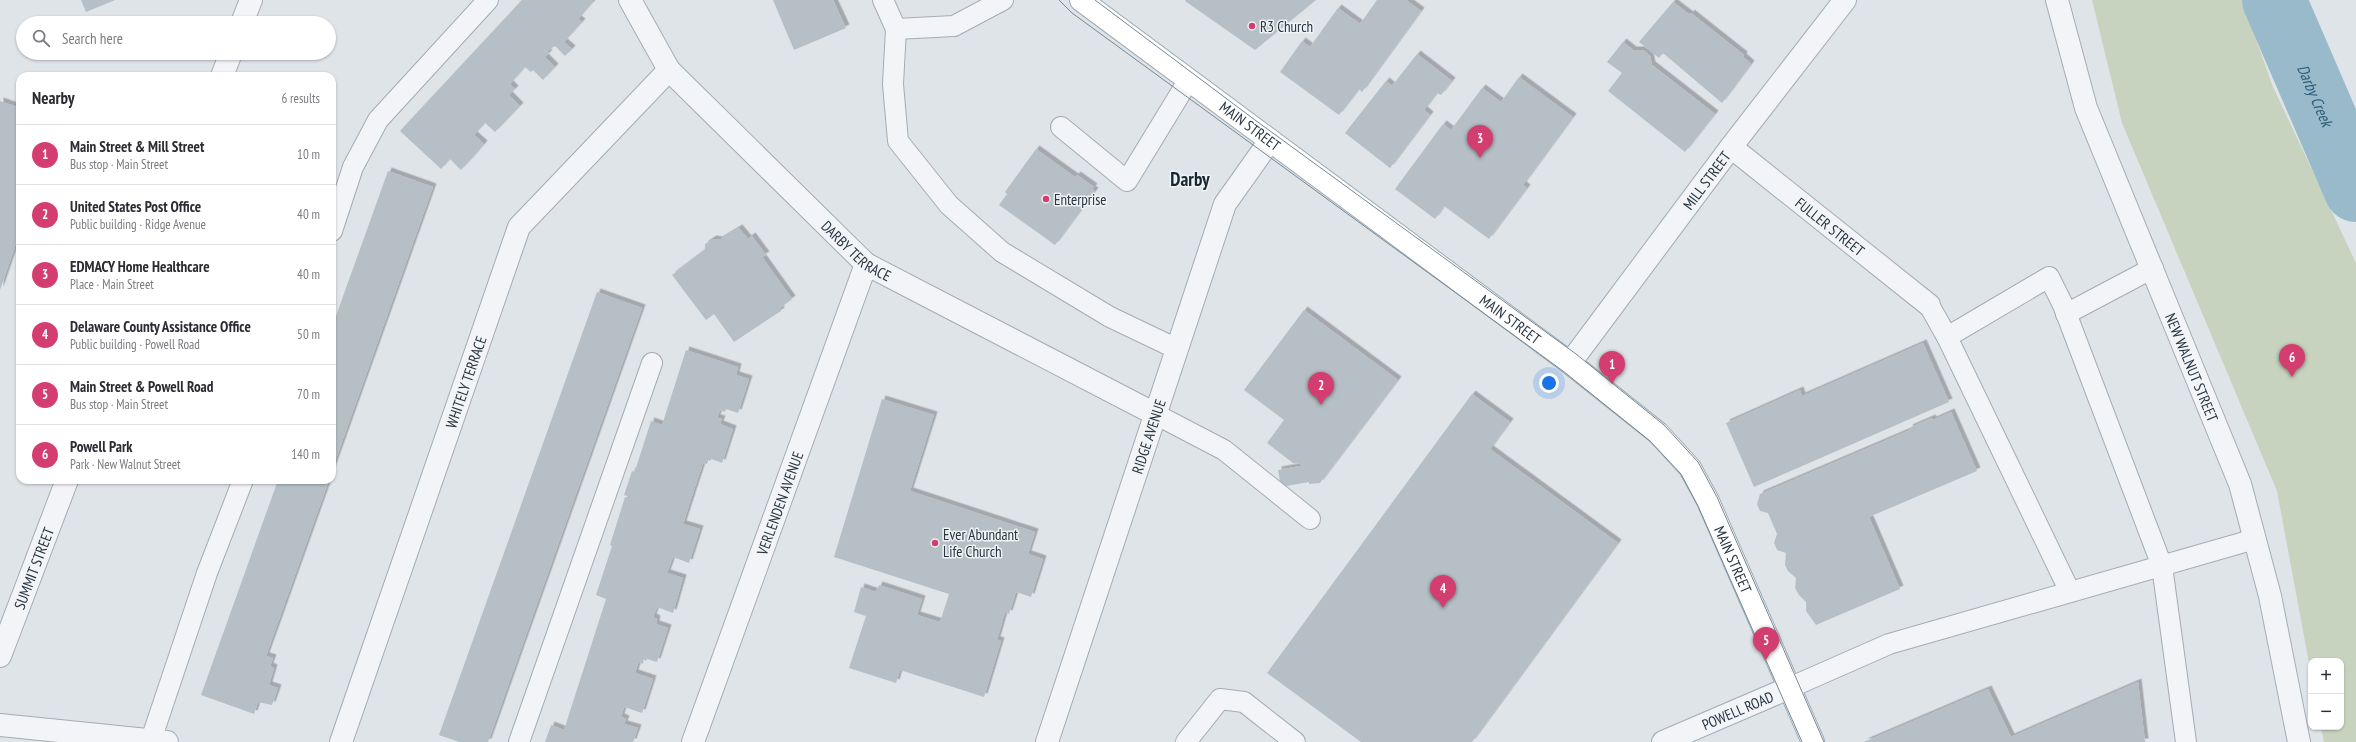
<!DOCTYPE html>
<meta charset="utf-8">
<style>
:root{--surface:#fff;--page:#f2f2f3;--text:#2b2b33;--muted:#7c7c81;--line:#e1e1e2;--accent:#d43d6f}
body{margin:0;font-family:"PT Sans Narrow",sans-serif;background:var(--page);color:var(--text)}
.controls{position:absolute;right:12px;bottom:12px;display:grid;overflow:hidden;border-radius:8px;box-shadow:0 1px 3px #0004}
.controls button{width:36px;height:36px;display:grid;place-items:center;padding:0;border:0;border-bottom:1px solid var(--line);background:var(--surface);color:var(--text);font:20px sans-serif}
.you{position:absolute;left:1549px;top:383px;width:14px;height:14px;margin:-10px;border:3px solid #fff;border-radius:50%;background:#1a73e8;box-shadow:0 0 0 6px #1a73e833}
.badge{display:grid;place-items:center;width:26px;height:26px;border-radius:50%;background:var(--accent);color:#fff;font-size:13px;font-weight:700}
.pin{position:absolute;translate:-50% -33px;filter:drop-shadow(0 1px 2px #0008)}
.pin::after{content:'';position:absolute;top:21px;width:14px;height:12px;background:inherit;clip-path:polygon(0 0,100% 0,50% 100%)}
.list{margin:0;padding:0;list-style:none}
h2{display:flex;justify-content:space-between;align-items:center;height:52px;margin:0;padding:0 16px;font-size:17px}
h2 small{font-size:13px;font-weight:400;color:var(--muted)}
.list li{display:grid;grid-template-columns:26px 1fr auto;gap:12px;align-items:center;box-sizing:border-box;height:60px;padding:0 16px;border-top:1px solid var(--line)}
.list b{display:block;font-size:15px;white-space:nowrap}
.list p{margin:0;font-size:13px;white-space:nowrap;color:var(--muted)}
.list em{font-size:13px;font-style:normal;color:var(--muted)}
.icon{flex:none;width:22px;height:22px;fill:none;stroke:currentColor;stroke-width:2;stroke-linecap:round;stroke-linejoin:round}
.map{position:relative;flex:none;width:2356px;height:742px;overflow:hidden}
.search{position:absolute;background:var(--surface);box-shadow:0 1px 3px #0004;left:16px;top:16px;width:320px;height:44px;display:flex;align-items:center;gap:10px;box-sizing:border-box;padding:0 14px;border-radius:22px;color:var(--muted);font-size:15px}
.panel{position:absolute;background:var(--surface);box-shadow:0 1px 3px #0004;left:16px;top:72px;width:320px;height:412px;border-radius:12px}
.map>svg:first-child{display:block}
</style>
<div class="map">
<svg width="2356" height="742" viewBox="0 0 2356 742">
<defs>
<filter id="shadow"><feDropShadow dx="3.5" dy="-3.5" stdDeviation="0" flood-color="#0004"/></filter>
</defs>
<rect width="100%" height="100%" fill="#dfe4e9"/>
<path fill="#c8d3bf" d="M2092 0H2242L2273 87 2356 263V742H2324L2321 727H2341V661H2311V674L2277 491 2122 123Z"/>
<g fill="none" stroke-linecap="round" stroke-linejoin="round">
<path stroke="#98bacb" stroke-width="64" id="s1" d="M2274 0 2356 190"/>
</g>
<g fill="#b6bfc6" filter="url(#shadow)">
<path d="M81 0H115L86 12Z"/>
<path d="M522 0H592L593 2 578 19 582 22 564 42 572 49 565 56 555 46 547 51 549 53 545 57 555 67 543 80 533 70 531 72 525 67 510 84 515 89 509 95 520 106 495 132 485 123 474 135 484 144 473 157 461 170 450 159 441 169 400 131Z"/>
<path d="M773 0H833L846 28 794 50Z"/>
<path d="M1186 0H1316L1255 50 1185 1Z"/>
<path d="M1377 0H1406L1421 11 1362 92 1359 89 1339 115 1280 72 1302 41 1310 47 1338 8 1360 24Z"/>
<path d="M1673 2 1690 15 1691 13 1744 55 1743 57 1751 64 1722 103 1663 53 1659 58 1639 42Z"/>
<path d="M1623 42 1633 50H1643L1650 56 1652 65 1715 114 1685 152 1608 91 1622 73 1607 62Z"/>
<path d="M1417 54 1452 81 1441 95 1437 93 1424 110 1430 115 1390 168 1345 133 1386 81 1392 86Z"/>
<path d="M1519 77 1573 117 1523 185 1527 188 1489 239 1444 206 1435 219 1395 189 1443 124 1451 130 1482 88 1501 102Z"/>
<path d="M0 101 20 108V232L0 290Z"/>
<path d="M1036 149 1075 177 1077 175 1094 187 1092 189 1095 191 1055 245 999 205 1007 194 1005 192Z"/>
<path d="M388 171 433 187 332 470V327Z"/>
<path d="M739 228 748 239 752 236 766 255 762 257 792 299 780 308 781 311 734 342 714 314 706 320 672 275 705 250V244L713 239 719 240Z"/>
<path d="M597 292 642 308 488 742H459L439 735Z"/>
<path d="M1304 310 1398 380 1320 483 1309 484V482L1281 487 1278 470 1306 465 1293 463 1267 443 1284 420 1244 390Z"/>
<path d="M1923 343 1949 402 1754 487 1726 423 1800 390 1802 396Z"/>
<path d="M686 350 738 367 736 375 749 379 738 413 726 409 725 412 720 410 717 418 722 419 720 424 733 429 722 463 709 458 707 464 703 463 694 490 683 524 700 529 689 563 673 557 667 573 683 578 673 613 657 607 653 617 657 619 656 624 668 628 657 662 644 658 643 664 639 662 638 664 635 673 653 679 642 713 624 707 621 717 626 719 624 724 638 728 633 742H545L551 725 564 730 606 599 596 595 612 546 610 545 625 497 638 501 624 495 632 471 646 476 635 471 651 421 662 425Z"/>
<path d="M1472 394 1510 422 1490 449 1618 543 1472 742H1361L1267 673Z"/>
<path d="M882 399 934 415 910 491 1035 532 1028 554 1043 559 1031 597 1016 592 1009 614 1005 612 997 640 1001 641 984 697 900 670 896 683 849 668 866 616 854 612 861 587 876 592 879 585 922 599 917 615 940 622 949 594 834 557Z"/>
<path d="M1951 412 1977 471 1869 517 1900 589 1816 625 1806 611V602L1799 595 1795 588 1796 578 1788 571 1785 565 1786 553 1777 550 1774 543 1777 534 1768 513 1760 511 1757 504 1760 494 1910 430 1909 428 1932 418 1933 420Z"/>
<path d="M278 480H329L266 656 273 658 270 666 274 668 269 685 278 688 272 705 258 702 254 714 201 695Z"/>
<path d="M2138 682 2145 742H1864L1988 689 2011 737Z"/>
</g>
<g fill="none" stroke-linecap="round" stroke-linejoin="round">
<g stroke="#a4acb3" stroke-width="22">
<g id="service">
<path d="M883 0 896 29 893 84 898 141 949 205 1002 252 1110 317 1177 349"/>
<path d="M896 29 954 26 1003 0"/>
<path d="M1061 127 1127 181 1188 81"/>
<path d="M332 231 353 167 378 120 488 0"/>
<path d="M1929 305 1947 337"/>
<path d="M2066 314 2153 268"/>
<path d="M1155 414 1224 450 1310 519"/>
<path d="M2070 592 1947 337 2049 277 2063 305 2162 566 2186 742"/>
<path d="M1789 688 1889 644 2255 539"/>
<path d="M151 740 207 573 243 480"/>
<path d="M519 742 652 363"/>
<path d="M1186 742 1220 699 1244 702 1295 742"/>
</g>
</g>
<g stroke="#a4acb3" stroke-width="24">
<g id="minor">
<path id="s2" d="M630 0 669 70 866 264 1155 414"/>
<path id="s3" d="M2057 0 2086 108 2240 484 2270 596 2299 742"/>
<path d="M242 23 251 0"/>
<path d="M222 76 231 53"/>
<path id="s4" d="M1731 147 1929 305"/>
<path id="s5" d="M1570 363 1731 147 1845 0"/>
<path id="s6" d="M0 656 67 480"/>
<path d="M0 725 167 742"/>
<path id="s7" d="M341 742 519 227 669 70"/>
<path id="s8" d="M693 742 866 264"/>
<path id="s9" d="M1047 742 1225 204 1269 142"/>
<path id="s10" d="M1663 742 1789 688"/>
</g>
</g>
<g stroke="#9dabb5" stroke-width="24">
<g id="primary">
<path id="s11" d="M1081 0 1570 363 1658 433 1690 468 1708 501 1813 742"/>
</g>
</g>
<use href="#service" stroke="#f2f4f7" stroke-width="20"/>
<use href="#minor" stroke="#f2f4f7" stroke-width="22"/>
<use href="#primary" stroke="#fff" stroke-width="22"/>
<g stroke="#778793" stroke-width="1">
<path d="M1059 0 1072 13 1563 371 1650 441 1681 474 1698 506 1802 742"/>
<path d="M1095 0 1255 120 1576 354 1664 425 1698 462 1717 497 1824 742"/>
</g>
</g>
<g fill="#d43d6f" stroke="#eef3f6" stroke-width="1.5">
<circle cx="1252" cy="26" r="4"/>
<circle cx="1046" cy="199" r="4"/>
<circle cx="935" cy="543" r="4"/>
</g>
<g text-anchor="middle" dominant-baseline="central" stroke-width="3" stroke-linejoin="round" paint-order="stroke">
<g font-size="15" fill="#273541" stroke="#eef3f6" text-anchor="start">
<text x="1260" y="26">R3 Church</text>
<text x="1054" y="199">Enterprise</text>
<text x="943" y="534">Ever Abundant<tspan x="943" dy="17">Life Church</tspan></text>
</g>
<g font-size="15" fill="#273541" stroke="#eef3f6">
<text stroke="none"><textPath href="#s11" startOffset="211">MAIN STREET</textPath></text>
<text stroke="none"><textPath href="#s5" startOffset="228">MILL STREET</textPath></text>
<text stroke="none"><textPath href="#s4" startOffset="127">FULLER STREET</textPath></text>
<text stroke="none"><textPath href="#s2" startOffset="341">DARBY TERRACE</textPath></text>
<text stroke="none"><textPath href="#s11" startOffset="535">MAIN STREET</textPath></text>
<text stroke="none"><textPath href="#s3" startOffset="392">NEW WALNUT STREET</textPath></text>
<text stroke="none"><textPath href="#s7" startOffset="381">WHITELY TERRACE</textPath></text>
<text stroke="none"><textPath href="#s9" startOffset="322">RIDGE AVENUE</textPath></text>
<text stroke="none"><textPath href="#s8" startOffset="254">VERLENDEN AVENUE</textPath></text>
<text stroke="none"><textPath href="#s11" startOffset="870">MAIN STREET</textPath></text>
<text stroke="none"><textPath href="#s6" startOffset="94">SUMMIT STREET</textPath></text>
<text stroke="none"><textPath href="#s10" startOffset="81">POWELL ROAD</textPath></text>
</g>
<g font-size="16" font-style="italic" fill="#2f5c76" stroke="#eef3f6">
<text stroke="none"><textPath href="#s1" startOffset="104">Darby Creek</textPath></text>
</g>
<g font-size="19" font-weight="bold" fill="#192631" stroke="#eef3f6">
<text x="1190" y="179">Darby</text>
</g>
</g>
</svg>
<div class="controls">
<button>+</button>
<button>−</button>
</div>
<div class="you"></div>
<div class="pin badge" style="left:1612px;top:384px">1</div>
<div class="pin badge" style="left:1321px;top:405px">2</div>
<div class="pin badge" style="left:1480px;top:158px">3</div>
<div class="pin badge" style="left:1443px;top:608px">4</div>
<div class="pin badge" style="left:1766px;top:660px">5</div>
<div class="pin badge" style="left:2292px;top:377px">6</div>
<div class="search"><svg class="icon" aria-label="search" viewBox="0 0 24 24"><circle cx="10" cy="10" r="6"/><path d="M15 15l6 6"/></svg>Search here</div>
<section class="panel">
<h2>Nearby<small>6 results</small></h2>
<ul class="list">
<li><span class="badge">1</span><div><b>Main Street &amp; Mill Street</b><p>Bus stop · Main Street</p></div><em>10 m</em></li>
<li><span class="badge">2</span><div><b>United States Post Office</b><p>Public building · Ridge Avenue</p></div><em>40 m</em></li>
<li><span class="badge">3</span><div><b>EDMACY Home Healthcare</b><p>Place · Main Street</p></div><em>40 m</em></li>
<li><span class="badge">4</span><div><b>Delaware County Assistance Office</b><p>Public building · Powell Road</p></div><em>50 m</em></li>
<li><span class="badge">5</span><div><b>Main Street &amp; Powell Road</b><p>Bus stop · Main Street</p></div><em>70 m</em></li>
<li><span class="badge">6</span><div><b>Powell Park</b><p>Park · New Walnut Street</p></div><em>140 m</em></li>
</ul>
</section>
</div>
